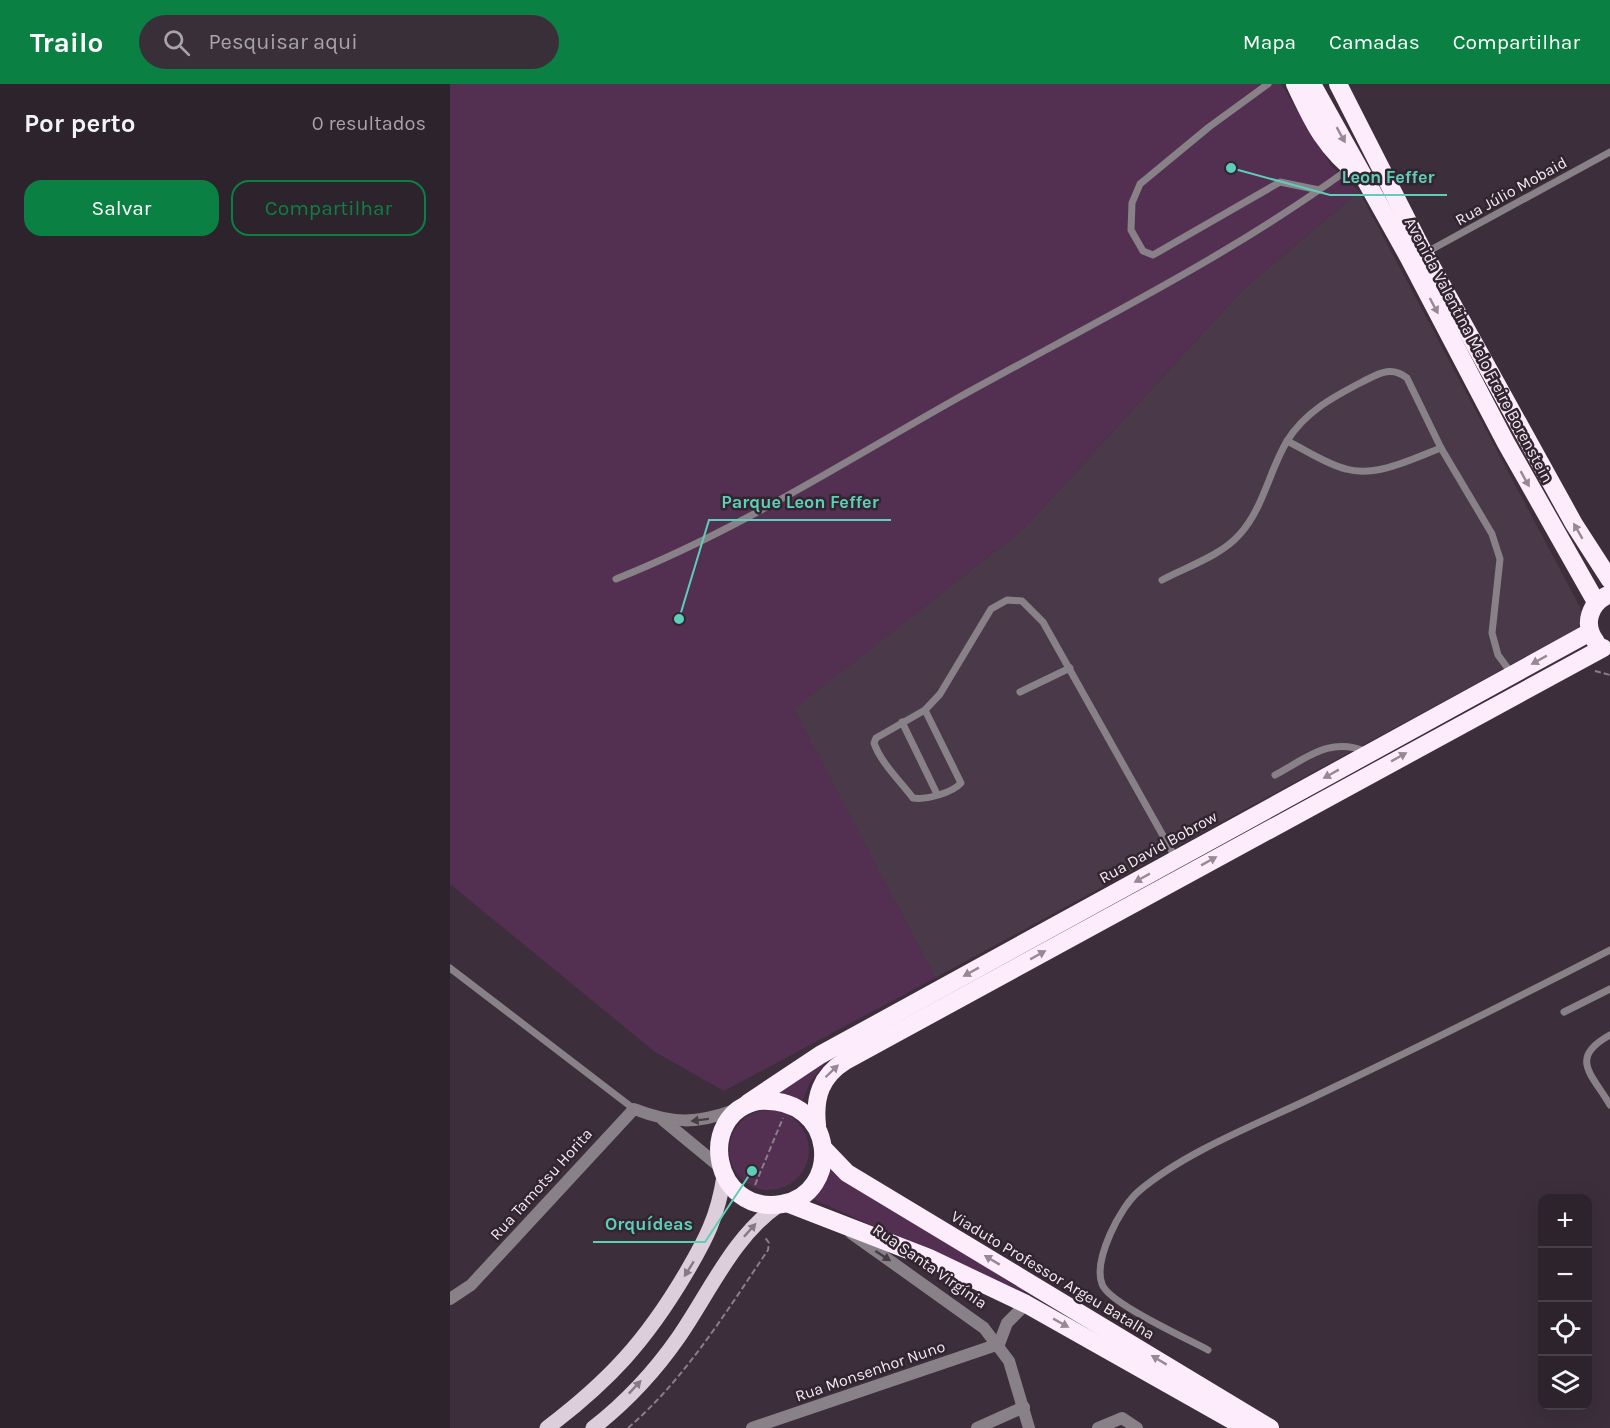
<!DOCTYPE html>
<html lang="pt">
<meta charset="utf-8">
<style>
:root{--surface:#2d232c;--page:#392f38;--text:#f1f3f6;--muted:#a7a4a9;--line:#484048;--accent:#0b8043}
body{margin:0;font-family:Karla,sans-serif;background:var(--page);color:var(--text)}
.controls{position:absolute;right:18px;bottom:18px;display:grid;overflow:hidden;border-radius:12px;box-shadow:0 6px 24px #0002}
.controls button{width:54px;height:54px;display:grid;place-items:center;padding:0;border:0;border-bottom:2px solid var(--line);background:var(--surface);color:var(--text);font:30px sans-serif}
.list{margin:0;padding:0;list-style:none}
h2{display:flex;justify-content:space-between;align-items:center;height:78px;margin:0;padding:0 24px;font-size:26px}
h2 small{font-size:20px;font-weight:400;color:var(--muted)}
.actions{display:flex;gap:12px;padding:18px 24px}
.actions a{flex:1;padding:14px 0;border:2px solid var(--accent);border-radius:18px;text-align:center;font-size:21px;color:var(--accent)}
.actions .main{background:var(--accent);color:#fff}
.icon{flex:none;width:33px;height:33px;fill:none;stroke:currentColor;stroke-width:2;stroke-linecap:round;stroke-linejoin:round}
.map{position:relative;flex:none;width:1160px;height:1344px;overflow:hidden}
header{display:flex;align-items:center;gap:36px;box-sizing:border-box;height:84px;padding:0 30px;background:var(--accent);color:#fff}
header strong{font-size:28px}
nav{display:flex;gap:33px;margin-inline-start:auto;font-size:21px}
.search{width:420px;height:54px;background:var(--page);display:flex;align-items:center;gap:15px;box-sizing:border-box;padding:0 21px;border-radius:33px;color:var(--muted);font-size:22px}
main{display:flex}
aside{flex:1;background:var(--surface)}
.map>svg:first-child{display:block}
</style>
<header>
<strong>Trailo</strong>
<div class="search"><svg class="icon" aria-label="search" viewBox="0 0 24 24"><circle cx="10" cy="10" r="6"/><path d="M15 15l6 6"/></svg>Pesquisar aqui</div>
<nav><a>Mapa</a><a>Camadas</a><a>Compartilhar</a></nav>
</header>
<main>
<aside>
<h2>Por perto<small>0 resultados</small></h2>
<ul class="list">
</ul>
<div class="actions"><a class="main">Salvar</a><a>Compartilhar</a></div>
</aside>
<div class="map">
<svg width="1160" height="1344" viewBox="0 0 1160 1344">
<rect width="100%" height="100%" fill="#3c2f3b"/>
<path fill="#4a3948" d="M909 107 1130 523 1132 534 1128 544 485 894 343 625 573 445 792 206Z"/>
<g fill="#532f51">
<path d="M0 0H831L881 82 909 107 792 206 573 445 344 625 485 894 274 1007 205 968 0 800Z"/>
<path d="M377 977 360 998 352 1018 330 1008Z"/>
<circle cx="319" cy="1066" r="40"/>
<path d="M376 1082 576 1203 573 1209 356 1112Z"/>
</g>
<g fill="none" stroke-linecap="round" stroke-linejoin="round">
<g stroke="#897e88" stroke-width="2" stroke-dasharray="6 3" stroke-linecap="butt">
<path d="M1145 587 1160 591"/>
<path d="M305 1101 333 1034"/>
<path d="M178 1344C235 1295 276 1228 318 1166L319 1159 314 1152"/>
</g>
<g stroke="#888187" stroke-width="7">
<path d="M818 0 759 43 690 100 682 119 681 146 693 167 703 171 830 98 869 106"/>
<path d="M975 169 1160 68"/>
<path d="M837 357C856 366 876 380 896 385 926 394 964 374 991 364"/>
<path d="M166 495C285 448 394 378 506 315 639 241 777 174 900 84"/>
<path d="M712 496C736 483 771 472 790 450 814 423 819 387 837 357 855 328 883 313 912 298 928 290 941 281 957 294L991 364 1042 450 1050 475 1042 549 1048 571 1062 590"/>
<path d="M570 608 620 584"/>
<path d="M475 626 511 699C502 709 476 716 463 714 450 697 431 679 424 659L426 654 475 626 490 610 541 525 557 516 572 517 593 538 725 773"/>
<path d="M452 638 487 710"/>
<path d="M825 691C857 674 880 652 917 668"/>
<path d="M0 884 184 1025"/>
<path d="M1114 928 1160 905"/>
<path d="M1160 951C1118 974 1142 990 1160 1021"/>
<path d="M758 1266C738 1255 658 1219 652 1200 643 1176 670 1123 689 1107 737 1066 815 1037 872 1009 969 963 1065 915 1160 866"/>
</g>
<g stroke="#888187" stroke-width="12">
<path d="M213 1036 270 1083"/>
<path d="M401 1149 534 1244 559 1277 579 1344"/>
<path d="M0 1215 21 1201 184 1025C223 1040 246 1040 285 1026"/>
<path d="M549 1260 557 1239 576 1220"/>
<path d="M302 1344 549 1260"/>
<path d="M527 1344 574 1323"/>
<path d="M648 1344 672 1334 687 1344"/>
</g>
<g stroke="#dcceda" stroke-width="15">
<path d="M97 1344C159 1297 196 1257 236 1189 256 1155 268 1132 274 1092"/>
<path d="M143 1344C175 1319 205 1287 228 1254 260 1208 283 1152 330 1120"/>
</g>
<g stroke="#fdecfb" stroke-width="18">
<path d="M845 0C863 39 876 66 911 92"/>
<path d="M862 0 959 174 1056 359 1146 518"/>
<path d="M888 0 974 169 1124 440 1160 496"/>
<path d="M1146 558C1132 540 1140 518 1160 510"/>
<path d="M309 1017C388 1012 392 1110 332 1120 262 1132 245 1029 309 1017Z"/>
<path d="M298 1019 370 971 1140 548"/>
<path d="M367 1041C364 1013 371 992 395 977L1153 564"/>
<path d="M373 1064 397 1089 820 1344"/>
<path d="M337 1119 479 1174 576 1220 796 1344"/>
</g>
</g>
<defs><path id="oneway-solid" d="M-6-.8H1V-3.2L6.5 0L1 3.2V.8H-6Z" transform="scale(1.5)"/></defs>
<g fill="#988896">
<use href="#oneway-solid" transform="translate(891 51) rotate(61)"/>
<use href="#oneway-solid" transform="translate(984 222) rotate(62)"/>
<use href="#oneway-solid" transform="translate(1075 395) rotate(61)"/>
<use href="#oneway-solid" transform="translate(1128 447) rotate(-120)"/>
<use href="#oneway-solid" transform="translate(1089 576) rotate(151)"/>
<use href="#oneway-solid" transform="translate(949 673) rotate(-29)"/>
<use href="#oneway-solid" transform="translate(881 690) rotate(151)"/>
<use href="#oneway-solid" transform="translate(759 777) rotate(-29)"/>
<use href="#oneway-solid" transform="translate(692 794) rotate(151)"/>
<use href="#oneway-solid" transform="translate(588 871) rotate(-29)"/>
<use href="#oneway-solid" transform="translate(521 888) rotate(151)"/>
<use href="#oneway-solid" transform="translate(382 987) rotate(-44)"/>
<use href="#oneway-solid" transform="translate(542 1176) rotate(-149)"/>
<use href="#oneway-solid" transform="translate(611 1239) rotate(29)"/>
<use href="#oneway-solid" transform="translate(709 1276) rotate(-149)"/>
</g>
<g fill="#483c46">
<use href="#oneway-solid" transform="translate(250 1036) rotate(173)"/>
<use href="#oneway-solid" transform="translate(433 1172) rotate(33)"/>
</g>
<g fill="#877a85">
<use href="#oneway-solid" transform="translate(300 1146) rotate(-48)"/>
<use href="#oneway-solid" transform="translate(239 1185) rotate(122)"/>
<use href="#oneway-solid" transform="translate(185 1303) rotate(-47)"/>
</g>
<g text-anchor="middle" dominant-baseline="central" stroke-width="5" stroke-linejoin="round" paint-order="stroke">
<g font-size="16" fill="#f2e9f1" stroke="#322530">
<text transform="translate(1061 107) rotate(-29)">Rua Júlio Mobaid</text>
<text transform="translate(1029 266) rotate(62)">Avenida Valentina Melo Freire Borenstein</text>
<text transform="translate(708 763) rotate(-29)">Rua David Bobrow</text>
<text transform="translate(91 1100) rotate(-48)">Rua Tamotsu Horita</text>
<text transform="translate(480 1182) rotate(35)">Rua Santa Virgínia</text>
<text transform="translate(603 1191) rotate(31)">Viaduto Professor Argeu Batalha</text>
<text transform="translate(420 1287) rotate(-19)">Rua Monsenhor Nuno</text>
</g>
</g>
<path fill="none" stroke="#5dceb9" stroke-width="2" d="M781 84L880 111H997M229 535L259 436H441M302 1087L255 1158H143"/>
<g fill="#5dceb9" stroke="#322530" stroke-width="2">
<circle cx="781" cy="84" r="6"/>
<circle cx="229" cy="535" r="6"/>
<circle cx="302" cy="1087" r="6"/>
</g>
<g font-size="18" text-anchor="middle" font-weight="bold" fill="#5dceb9" stroke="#322530" stroke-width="5" stroke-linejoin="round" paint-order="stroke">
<text x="938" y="99">Leon Feffer</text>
<text x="350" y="424">Parque Leon Feffer</text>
<text x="199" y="1146">Orquídeas</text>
</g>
</svg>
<div class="controls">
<button>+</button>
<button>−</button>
<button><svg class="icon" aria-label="locate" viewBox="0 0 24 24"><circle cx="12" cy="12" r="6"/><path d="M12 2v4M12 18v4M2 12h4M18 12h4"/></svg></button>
<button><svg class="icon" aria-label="layers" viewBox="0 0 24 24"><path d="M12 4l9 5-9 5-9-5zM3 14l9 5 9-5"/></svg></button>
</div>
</div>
</main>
